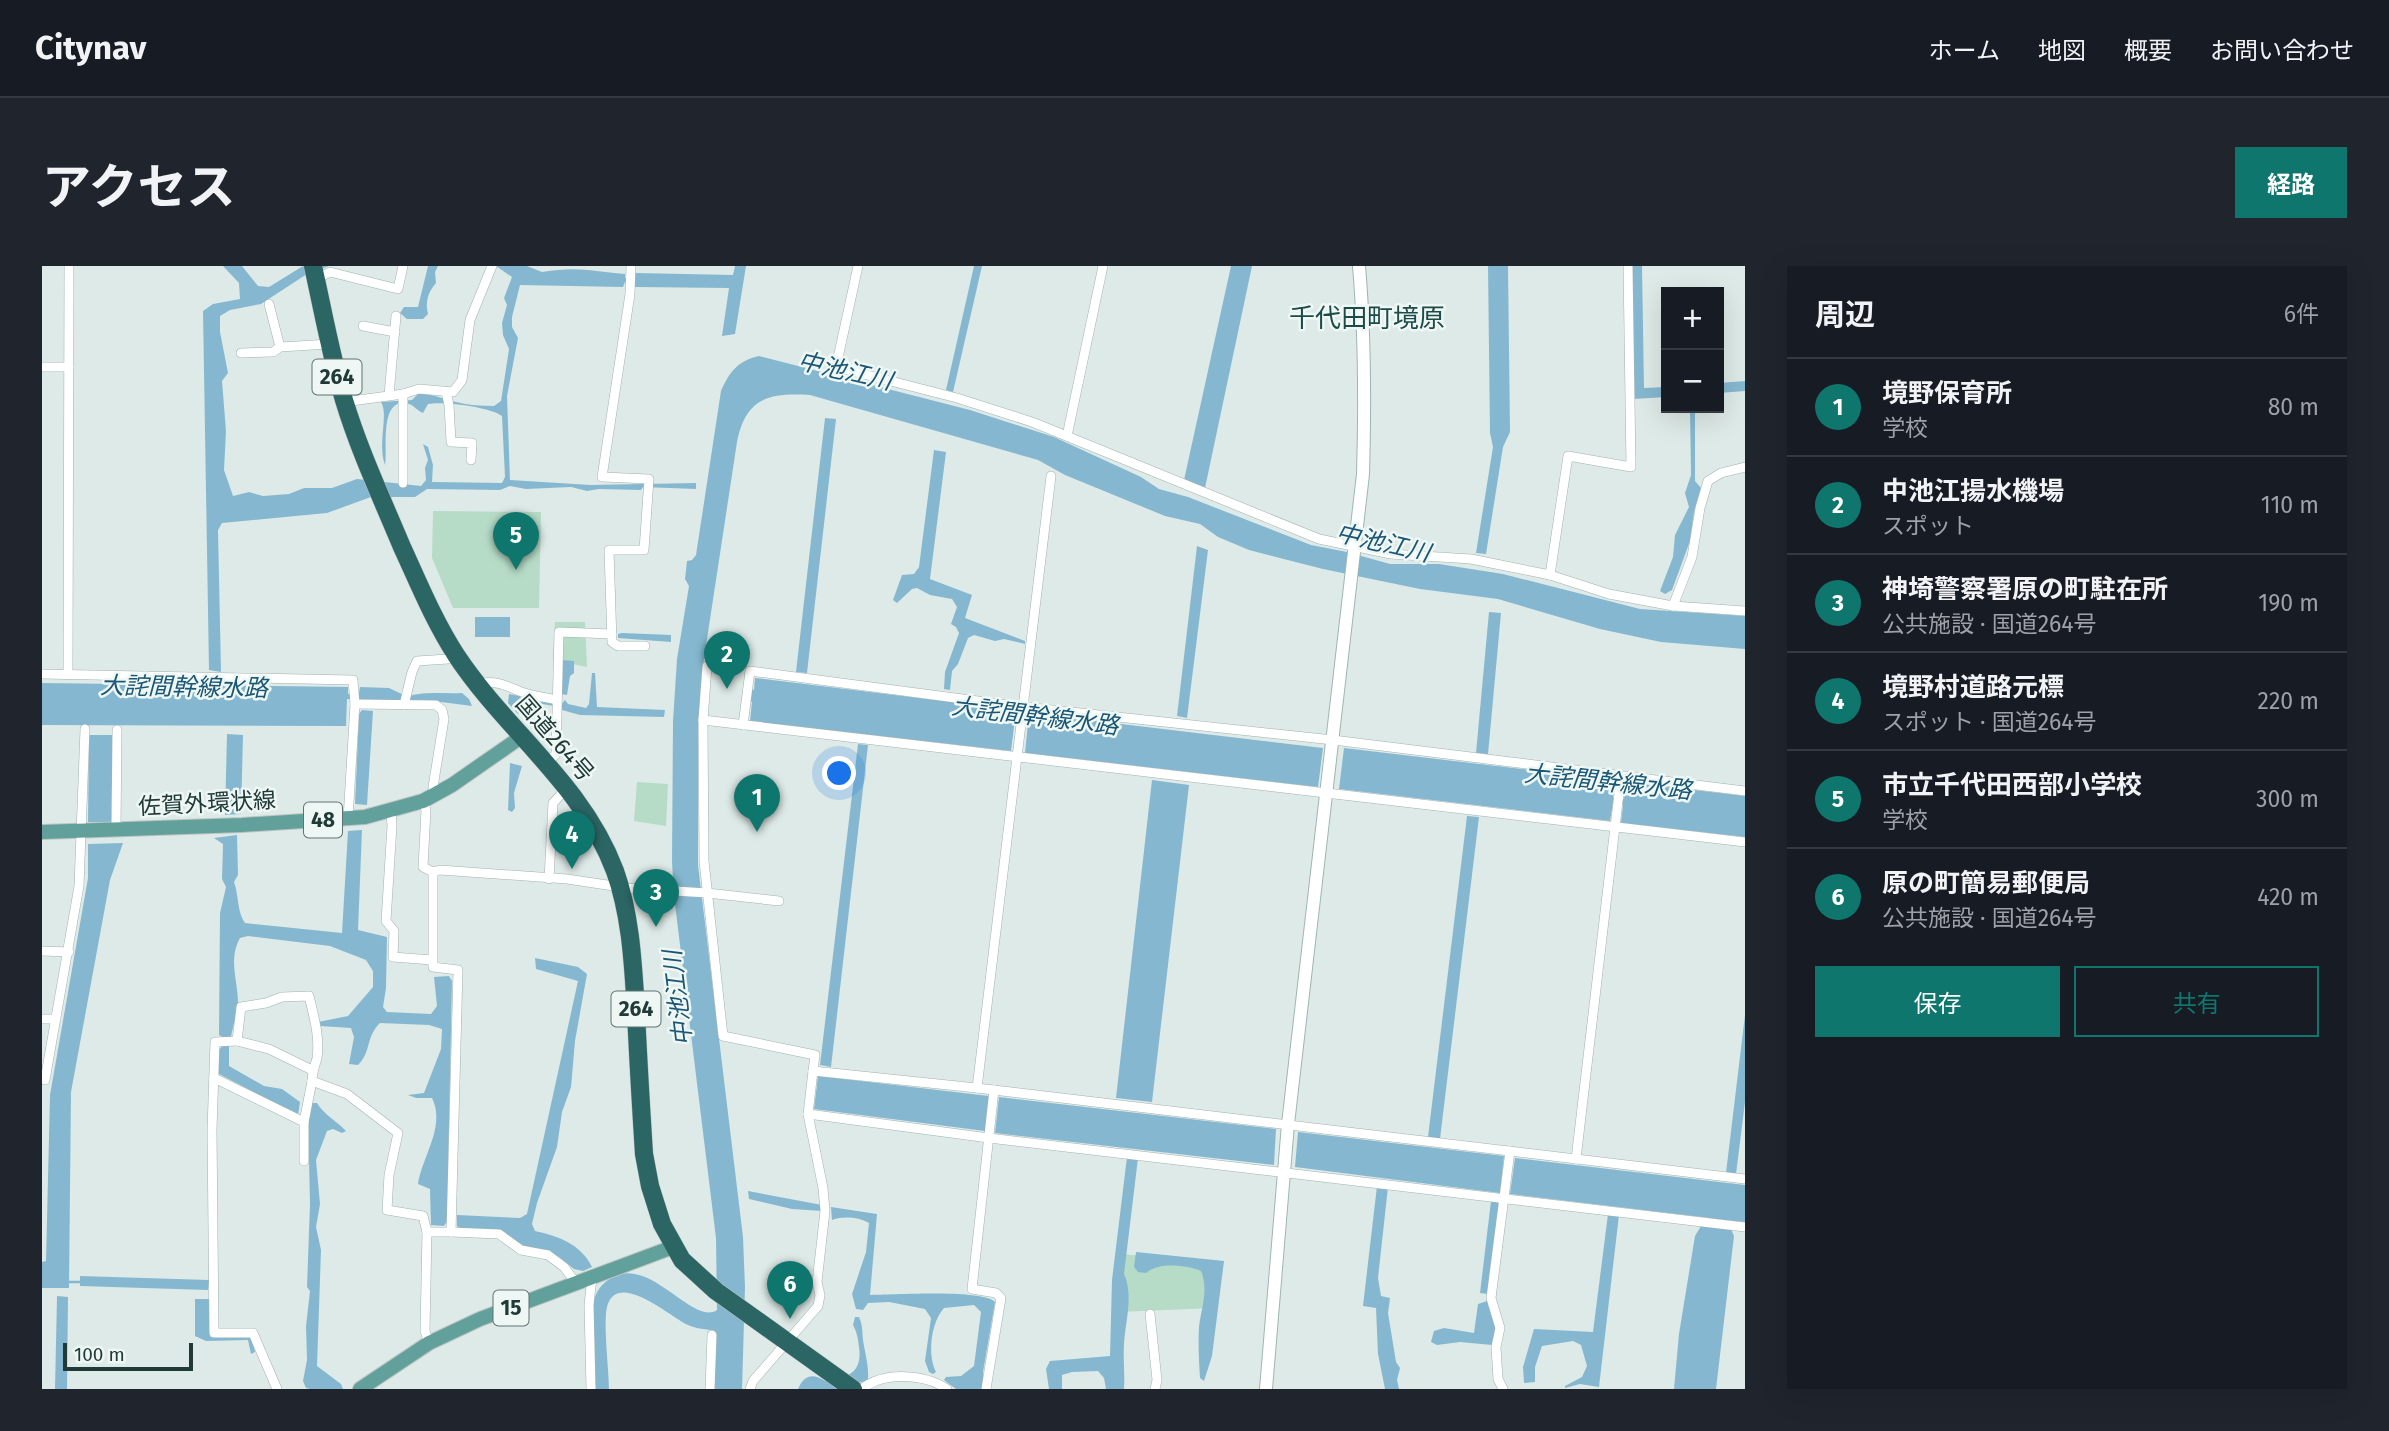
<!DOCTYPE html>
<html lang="ja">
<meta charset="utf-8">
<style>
:root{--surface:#171b24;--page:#20242c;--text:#f1f3f6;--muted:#9ea1a6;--line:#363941;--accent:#0f766e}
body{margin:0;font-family:"Fira Sans","Noto Sans JP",sans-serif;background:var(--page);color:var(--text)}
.controls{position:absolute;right:21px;top:21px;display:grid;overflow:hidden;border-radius:0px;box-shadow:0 7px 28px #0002}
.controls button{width:63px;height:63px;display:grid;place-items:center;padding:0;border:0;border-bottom:2px solid var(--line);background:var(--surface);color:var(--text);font:35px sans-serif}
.scale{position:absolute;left:21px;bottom:18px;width:130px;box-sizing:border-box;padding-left:7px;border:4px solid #203a37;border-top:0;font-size:19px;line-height:24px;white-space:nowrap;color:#203a37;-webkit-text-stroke:5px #eef7f4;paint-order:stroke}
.you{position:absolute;left:798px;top:508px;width:24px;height:24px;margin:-18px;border:5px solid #fff;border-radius:50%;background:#1a73e8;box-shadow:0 0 0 10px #1a73e833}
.badge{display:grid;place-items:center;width:46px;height:46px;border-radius:50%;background:var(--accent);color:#fff;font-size:23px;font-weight:700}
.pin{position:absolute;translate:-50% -58px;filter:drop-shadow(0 2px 4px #0008)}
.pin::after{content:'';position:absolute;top:37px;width:24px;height:21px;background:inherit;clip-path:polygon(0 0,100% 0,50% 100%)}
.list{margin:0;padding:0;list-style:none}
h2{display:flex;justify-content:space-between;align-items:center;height:91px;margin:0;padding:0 28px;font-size:30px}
h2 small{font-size:23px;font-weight:400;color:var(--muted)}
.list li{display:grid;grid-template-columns:46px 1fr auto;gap:21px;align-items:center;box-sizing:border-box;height:98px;padding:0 28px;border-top:2px solid var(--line)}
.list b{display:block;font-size:26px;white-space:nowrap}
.list p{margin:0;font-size:23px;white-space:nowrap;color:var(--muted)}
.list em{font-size:23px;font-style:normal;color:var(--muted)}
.actions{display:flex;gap:14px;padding:21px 28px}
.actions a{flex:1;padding:16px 0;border:2px solid var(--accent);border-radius:0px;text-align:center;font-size:24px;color:var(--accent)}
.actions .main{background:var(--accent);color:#fff}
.map{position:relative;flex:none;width:1703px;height:1123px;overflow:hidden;border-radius:0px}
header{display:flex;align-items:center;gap:42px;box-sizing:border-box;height:98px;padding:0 35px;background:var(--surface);border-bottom:2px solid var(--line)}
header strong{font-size:33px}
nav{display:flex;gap:38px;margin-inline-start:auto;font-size:24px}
.intro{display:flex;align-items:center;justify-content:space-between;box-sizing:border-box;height:168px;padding:0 42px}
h1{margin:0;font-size:49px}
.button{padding:18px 32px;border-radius:0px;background:var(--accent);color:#fff;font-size:24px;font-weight:700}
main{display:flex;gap:42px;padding:0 42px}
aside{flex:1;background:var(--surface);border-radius:0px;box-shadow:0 7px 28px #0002}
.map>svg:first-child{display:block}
</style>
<header>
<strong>Citynav</strong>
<nav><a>ホーム</a><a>地図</a><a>概要</a><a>お問い合わせ</a></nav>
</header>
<div class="intro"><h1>アクセス</h1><a class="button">経路</a></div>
<main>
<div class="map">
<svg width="1703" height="1123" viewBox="0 0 1703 1123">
<rect width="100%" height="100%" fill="#deeae7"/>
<g fill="#b6dcc7">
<path d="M391 245 499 246 497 342H411L390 292Z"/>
<path d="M513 356H543L545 401 511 394Z"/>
<path d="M595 516 626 518 624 560 592 555Z"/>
<path d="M1078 988 1179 996 1173 1042 1076 1046Z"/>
</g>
<g fill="#85b8d0">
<path d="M181 0H200L216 20 227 21 261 0H287L265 8 219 38 188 44 178 50V66L186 107 180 115 184 165 182 204 191 230 207 226 221 230 247 228 262 222H290L315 213 379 220 384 214 383 202 386 194 381 178 386 181 391 199 390 216 460 217 463 211 460 150C448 141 401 135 386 138L381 147C376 145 371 139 367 138 336 129 346 185 343 199 335 178 347 148 339 136L370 134 376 128C390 127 400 133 414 136 426 139 439 140 452 140L459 135 467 83 461 69 460 57 465 39 462 32 470 11 454 0H485L500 6C535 0 550 5 583 8V12L593 13V7L691 9 693 0H704L693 68 680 70 687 22 593 21V16H583L581 21 478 19 470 51V61L476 72 465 130 468 214 549 219 654 217V223L601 221 599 224 557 223 545 225 529 221 484 223 468 220 458 224 385 223 373 231H329L285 247 180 257 176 264 179 406 167 404 161 45 171 38 198 33 197 17Z"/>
<path d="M386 0H396L393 6 394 17C386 26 383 36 386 48L381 53H365L358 47 362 41H376Z"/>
<path d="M932 0H940L911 126 904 124Z"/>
<path d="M1189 0H1210L1163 222 1142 214Z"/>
<path d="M1446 0H1466L1468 166 1461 181 1444 288 1434 287 1451 181 1448 167Z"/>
<path d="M1590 0H1600L1602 122 1624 121V131L1592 133Z"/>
<path d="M717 90 928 144 1012 171 1099 211 1117 223 1146 231 1269 279 1305 286 1348 298H1397L1461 308 1598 343 1703 350V383L1619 376 1558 363 1456 333 1378 323 1281 303 1207 284 1176 271 1158 258 1123 250 1023 209 996 194 768 129C727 127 704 131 695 176L660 406 656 459V599L701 971 703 1021 700 1123H672L673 1065C665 1063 654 1063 646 1059 628 1051 575 1003 565 1041 561 1057 567 1104 567 1123H552L550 1041C553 1029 556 1021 566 1014 606 985 650 1061 675 1044L674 972 632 630 630 596 631 455 635 393 647 320 643 313 645 295 650 294 654 289 679 125C688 105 696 95 717 90Z"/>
<path d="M1703 115V125L1677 127V117Z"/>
<path d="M1648 142H1653V215L1659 222 1652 246 1648 275 1630 324 1623 328 1618 325 1631 291 1633 269 1647 241 1643 227 1649 209Z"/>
<path d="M783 152 794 153 765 407 754 406Z"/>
<path d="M892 184 904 186 888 313 930 329 923 352 983 375V378L962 373 953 375 932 369 926 372 916 398 910 405 908 424 902 423 903 406 917 367 914 361 909 358 915 341 910 333 888 329 875 322 870 323 855 337 851 334 860 309 872 308 877 301Z"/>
<path d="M1155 280 1166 284 1145 452 1135 450Z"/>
<path d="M1447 346 1459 347 1446 488 1434 487Z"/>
<rect x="433" y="351" width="35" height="20"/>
<path d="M580 367 629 369V376L576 372V368Z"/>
<path d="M520 394 532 395V407L528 410 525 429 519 428Z"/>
<path d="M550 407H553L555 441 623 444 622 451 538 449 520 444 519 439 523 434 526 438 544 442 547 438Z"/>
<path d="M713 412 974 444 969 485 708 455 710 436 706 435 707 423 712 424Z"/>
<path d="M0 417 306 421V428L317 427 318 421 347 422 366 431C378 425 404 428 420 427L427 433 430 440 399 436 305 433 304 460 0 459Z"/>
<path d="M467 428 512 437V440L483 435 482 447 476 448 466 437Z"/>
<path d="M320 444 331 445 325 539 313 538 317 448Z"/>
<path d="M987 447 1281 482 1276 521 983 487Z"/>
<path d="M185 468 201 469 199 548 183 549Z"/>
<path d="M47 469H71L69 556H46Z"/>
<path d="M816 478 826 479 789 801 778 799Z"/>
<path d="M1302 482 1573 514 1571 532 1582 533 1584 516 1703 530V571L1579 557 1581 539 1571 537 1568 555 1297 523Z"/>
<path d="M468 497 480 500 472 527 473 542 470 546 466 544Z"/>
<path d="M1110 514 1147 519 1110 836 1074 832Z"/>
<path d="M1425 550 1437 551 1398 873 1386 871Z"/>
<path d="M320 564 316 664 345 671 344 722 341 741 345 746 389 748 395 740 392 711 407 710 410 715 405 955 402 960 389 959 388 923 376 918C380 891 404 860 390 832H374L366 829 382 827 399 783 400 763 387 759 338 757C323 772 330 785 316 799L307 798 312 771 309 762 278 760 276 756 306 750 331 721V705L324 694 288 680 206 670 198 672C186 693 196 715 196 737 195 748 191 760 189 771L182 772 177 769 178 647 184 621 180 613 181 578 172 572 195 569 196 609 192 616C197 630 195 646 203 657L300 667 306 565Z"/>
<path d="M81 577 68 614 29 826 27 1022H0V996L4 995 8 829 46 612V578Z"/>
<path d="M493 692 536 701 545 708 533 775 529 821 520 846 515 881 495 937 490 958 493 965C516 970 539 978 550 1001L541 1005 532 1003 517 991 506 985 481 980 457 964 419 963 415 960V949L478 952 485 948 536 715 494 703Z"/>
<path d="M1703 749V836L1694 908 1684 907Z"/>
<path d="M181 779 187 780V800L222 820 240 823 258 836 256 849 177 808V784Z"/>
<path d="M776 810 947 830 943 865 772 843Z"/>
<path d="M957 831 1234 863 1232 899 953 867Z"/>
<path d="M270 837H275C282 849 295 855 304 865L300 867 291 863 285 865 274 894 278 938 274 961 279 984 275 1100 299 1118 301 1123H268L264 1122 261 1115 265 1094 264 1060 268 1025 265 1021 268 938 266 847Z"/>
<path d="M1256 866 1462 890 1458 927 1253 901Z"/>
<path d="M1085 891 1096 892 1082 1008C1092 1030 1083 1056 1082 1079 1081 1094 1083 1108 1082 1123H1064L1062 1112 1056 1105 1030 1106 1020 1109V1123H1007L1004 1103 1008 1095 1068 1090 1070 1014Z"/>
<path d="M1473 892 1703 919V956L1681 954 1680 962 1689 963 1692 970 1674 1123H1632L1637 1068 1653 970 1659 960H1667L1668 952 1468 928Z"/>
<path d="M1335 920 1346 921 1336 1012 1339 1030 1348 1032 1346 1047 1354 1096 1358 1102 1355 1114 1357 1123H1343L1336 1088 1334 1042 1321 1040Z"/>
<path d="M706 925 780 939V945L750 943 707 933Z"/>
<path d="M1449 935 1457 936 1446 1028 1438 1027Z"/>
<path d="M789 941 835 948 828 1029C850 1029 940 1023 953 1036L941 1106V1123H914L902 1114 904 1111 919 1110 932 1100 939 1046 932 1039 902 1042C889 1056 885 1089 894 1106L891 1108 887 1106 883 1095 889 1052 883 1043 847 1036 826 1037 821 1044 814 1043 810 1028 824 986 827 957C816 951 802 950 790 954Z"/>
<path d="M1566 948 1577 949 1557 1121 1538 1118 1523 1122V1120L1540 1111 1545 1100 1539 1079 1531 1075 1500 1080 1493 1101V1116L1482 1117 1481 1101 1492 1063 1551 1066Z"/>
<path d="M1094 986 1182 995 1170 1090 1162 1115 1158 1112C1157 1096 1156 1078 1157 1061 1159 1042 1167 1025 1159 1005 1144 999 1117 996 1104 1007L1096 1006 1092 1001Z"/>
<path d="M38 1010 167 1014 166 1024 38 1020Z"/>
<path d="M15 1030 26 1031 25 1123H13Z"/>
<path d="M153 1033H167L168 1071 210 1072 213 1086 209 1088 206 1074 164 1075 153 1070Z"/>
<path d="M1445 1035 1454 1062 1450 1079 1418 1076 1395 1079 1389 1076 1392 1065 1402 1062 1432 1067 1436 1038Z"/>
<path d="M813 1051H817C821 1060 820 1065 821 1074 823 1088 827 1099 826 1114L799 1123H756C762 1109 771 1107 783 1115 805 1112 821 1107 817 1081 816 1073 815 1066 811 1059Z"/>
</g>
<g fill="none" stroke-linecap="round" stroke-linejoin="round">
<path stroke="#85b8d0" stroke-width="2.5" d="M25 1016H39"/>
<g stroke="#a1b2af" stroke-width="10">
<g id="street">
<path d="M589 0 588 28 560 211 607 213 602 284H567L570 376 576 380H603"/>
<path d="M816 0 794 101 915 132 990 156 1277 273 1349 288 1429 293 1508 309 1567 328 1631 340 1703 345"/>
<path d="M274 13 288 6 356 23 361 0"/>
<path d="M227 38 238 81"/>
<path d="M321 60 353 66"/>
<path d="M199 87 231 86 238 81 288 78"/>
<path d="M0 101H27"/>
<path d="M404 126 407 139 409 176 430 177 429 194"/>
<path d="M347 129 354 50"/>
<path d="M302 136 361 128 377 123 411 126 420 114 428 54 450 0"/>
<path d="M1025 170 1061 0"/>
<path d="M361 217V128"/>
<path d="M1508 309 1526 190 1589 201 1586 0"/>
<path d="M1631 340 1650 291 1658 242 1666 215 1679 207 1703 201"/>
<path d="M665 400 661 454 662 595 681 770 773 789 771 805 935 822 1703 913"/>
<path d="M0 408 311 414 313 438 306 553"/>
<path d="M26 408 27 0"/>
<path d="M434 418C452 414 461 418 477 425 489 430 503 431 515 434"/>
<path d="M313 438 394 439 400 444 402 453 391 521 392 528"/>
<path d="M362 439 370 406 375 395 406 393 413 388"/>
<path d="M661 454 1703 576"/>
<path d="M701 459 708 405 982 441 1291 474 1703 525"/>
<path d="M505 497 514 488 517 366 570 368"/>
<path d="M381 535 384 544 381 601 391 606 398 604 525 613 585 622 665 627 737 635"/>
<path d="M349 545 350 560 344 655 352 665 351 691 390 694"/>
<path d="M74 564 75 464"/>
<path d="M507 613 511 537 525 522"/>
<path d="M0 685 27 686"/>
<path d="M0 753H14"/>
<path d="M195 775 227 783 270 804"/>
<path d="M172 812 262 856"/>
<path d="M3 814 37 620 43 463"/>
<path d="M935 822 1009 210"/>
<path d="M766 848 947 872 1703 961"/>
<path d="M1534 893 1579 510"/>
<path d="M262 895V856L270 815"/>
<path d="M409 966 457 968 479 984 506 989 522 1001 534 1017"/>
<path d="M1108 1048 1115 1114 1113 1123"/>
<path d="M387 1077 383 1065 385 966H409L416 704 391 701V606"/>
<path d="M235 1123 211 1067H172L170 864 173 776 195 775 199 741 224 737 240 731 267 730C272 751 278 771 275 792 273 800 270 806 270 815L305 828 356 867 347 909 345 944 381 950 385 966"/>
<path d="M549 1123 547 1039 550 1011"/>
<path d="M668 1123 670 1069"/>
<path d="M708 1123 711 1115 776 1040 778 1029 775 1016 783 945 781 922 766 848 771 805"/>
<path d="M820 1123C842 1105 883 1108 905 1123"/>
<path d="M944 1123 959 1032 954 1027 930 1023 952 824"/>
<path d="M1461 1123 1456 1113 1454 1081 1458 1062 1449 1032 1468 885"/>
</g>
</g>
<g stroke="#9db6b1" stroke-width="14">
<path id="secondary" d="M1224 1123 1246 858 1321 208C1323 138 1323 70 1317 0"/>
</g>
<g stroke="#bcc4c3" stroke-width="16">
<g id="primary">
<path d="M0 566 200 559 323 551 381 535 410 519 479 471"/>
<path d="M318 1123 387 1077 438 1053 631 981"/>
</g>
</g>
<g stroke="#bcc4c3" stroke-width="19">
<path id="highway" d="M271 0C281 45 289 90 302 134 317 184 340 233 360 281 377 318 392 355 414 389 465 466 540 517 573 605 589 650 591 698 594 745 596 793 599 840 602 888L608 920 620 958 640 994 674 1025 811 1123"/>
</g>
<use href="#street" stroke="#fff" stroke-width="9"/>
<use href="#secondary" stroke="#fff" stroke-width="12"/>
<use href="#primary" stroke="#62a09b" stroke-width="14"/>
<use href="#highway" stroke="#2b6664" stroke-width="18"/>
</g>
<g text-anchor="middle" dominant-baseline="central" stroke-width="5" stroke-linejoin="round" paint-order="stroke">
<g fill="#eef7f4" stroke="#5e7370" stroke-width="2">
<rect x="270.5" y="93.5" width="49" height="35" rx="5"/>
<rect x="262" y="536.5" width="38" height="35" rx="5"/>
<rect x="569.5" y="725.5" width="49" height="35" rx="5"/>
<rect x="451.5" y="1024.5" width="35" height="35" rx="5"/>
</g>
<g font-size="21" font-weight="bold" fill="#203a37">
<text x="295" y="111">264</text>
<text x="281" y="554">48</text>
<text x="594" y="743">264</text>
<text x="469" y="1042">15</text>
</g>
<g font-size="23" fill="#203a37" stroke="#eef7f4">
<text transform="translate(513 472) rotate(49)">国道264号</text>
<text transform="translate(165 537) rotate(-3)">佐賀外環状線</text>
</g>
<g font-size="24" font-style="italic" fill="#1a5675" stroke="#eef7f4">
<text transform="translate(803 105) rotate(13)">中池江川</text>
<text transform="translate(1341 277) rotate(13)">中池江川</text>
<text transform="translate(142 421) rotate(1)">大詫間幹線水路</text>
<text transform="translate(993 450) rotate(7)">大詫間幹線水路</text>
<text transform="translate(1566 516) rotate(6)">大詫間幹線水路</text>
<text transform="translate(636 732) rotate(-97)">中池江川</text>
</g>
<g font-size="26" fill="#1c4b48" stroke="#eef7f4">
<text x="1325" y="52">千代田町境原</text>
</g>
</g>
</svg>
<div class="controls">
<button>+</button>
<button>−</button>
</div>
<div class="scale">100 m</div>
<div class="you"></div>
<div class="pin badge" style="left:715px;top:566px">1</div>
<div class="pin badge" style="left:685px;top:423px">2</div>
<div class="pin badge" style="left:614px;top:661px">3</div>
<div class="pin badge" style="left:530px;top:603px">4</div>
<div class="pin badge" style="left:474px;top:304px">5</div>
<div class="pin badge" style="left:748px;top:1053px">6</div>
</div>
<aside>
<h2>周辺<small>6件</small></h2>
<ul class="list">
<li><span class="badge">1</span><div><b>境野保育所</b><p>学校</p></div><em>80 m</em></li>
<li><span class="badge">2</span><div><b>中池江揚水機場</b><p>スポット</p></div><em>110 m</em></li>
<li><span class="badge">3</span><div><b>神埼警察署原の町駐在所</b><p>公共施設 · 国道264号</p></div><em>190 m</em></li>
<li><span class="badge">4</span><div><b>境野村道路元標</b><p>スポット · 国道264号</p></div><em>220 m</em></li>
<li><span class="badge">5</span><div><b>市立千代田西部小学校</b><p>学校</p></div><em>300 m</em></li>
<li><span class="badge">6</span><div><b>原の町簡易郵便局</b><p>公共施設 · 国道264号</p></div><em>420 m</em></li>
</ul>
<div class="actions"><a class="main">保存</a><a>共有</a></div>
</aside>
</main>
